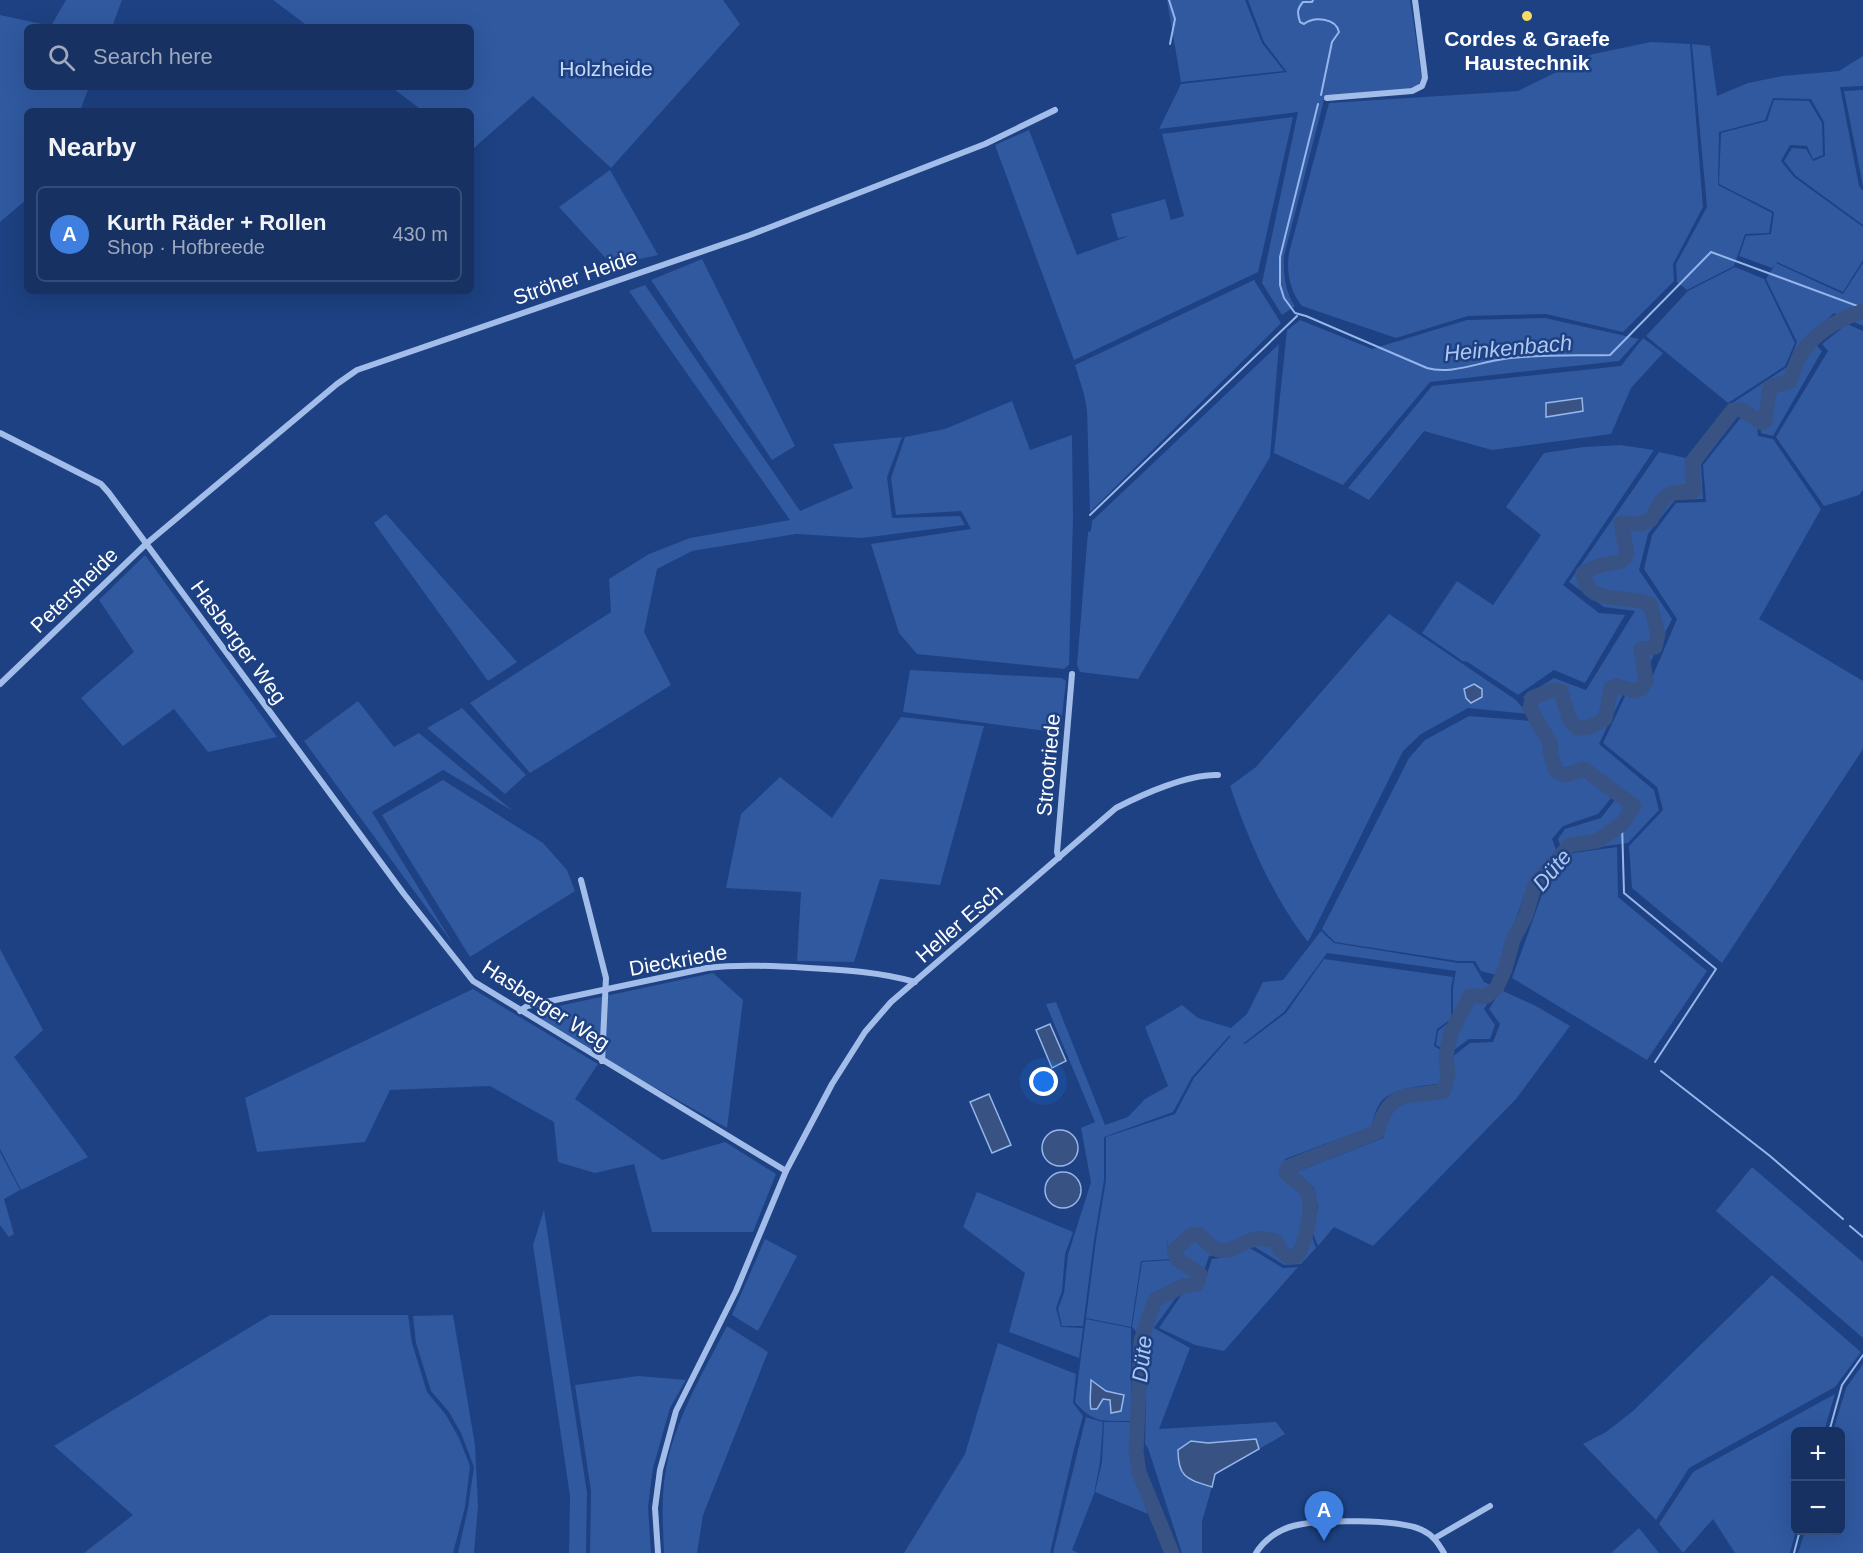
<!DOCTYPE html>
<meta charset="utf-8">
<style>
:root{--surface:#163162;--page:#233d6b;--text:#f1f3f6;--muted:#9ea9be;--line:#354c77;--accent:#f9d961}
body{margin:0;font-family:Helvetica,sans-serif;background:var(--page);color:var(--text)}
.controls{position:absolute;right:18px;bottom:18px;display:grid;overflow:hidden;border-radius:9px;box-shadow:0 6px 24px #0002}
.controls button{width:54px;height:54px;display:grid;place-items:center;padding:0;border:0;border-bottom:2px solid var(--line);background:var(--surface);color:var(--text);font:30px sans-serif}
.you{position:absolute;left:1044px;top:1082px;width:21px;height:21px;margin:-15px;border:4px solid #fff;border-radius:50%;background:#1a73e8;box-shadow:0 0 0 9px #1a73e833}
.badge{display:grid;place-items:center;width:39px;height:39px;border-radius:50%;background:var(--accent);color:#fff;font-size:20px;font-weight:700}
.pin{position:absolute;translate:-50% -50px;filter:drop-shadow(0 2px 3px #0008)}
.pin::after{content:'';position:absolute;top:32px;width:21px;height:18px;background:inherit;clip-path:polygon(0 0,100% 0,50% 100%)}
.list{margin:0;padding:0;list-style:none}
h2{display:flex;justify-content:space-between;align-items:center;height:78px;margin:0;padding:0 24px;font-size:26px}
h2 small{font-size:20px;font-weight:400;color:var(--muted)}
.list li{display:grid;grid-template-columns:39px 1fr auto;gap:18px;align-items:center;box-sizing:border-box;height:96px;margin:0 12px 12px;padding:0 12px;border:2px solid var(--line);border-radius:9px}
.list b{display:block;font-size:22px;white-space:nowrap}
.list p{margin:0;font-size:20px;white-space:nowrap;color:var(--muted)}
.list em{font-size:20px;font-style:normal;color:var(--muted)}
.icon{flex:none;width:33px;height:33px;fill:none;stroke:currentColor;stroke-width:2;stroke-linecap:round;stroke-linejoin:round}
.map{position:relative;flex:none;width:1863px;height:1553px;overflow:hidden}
.search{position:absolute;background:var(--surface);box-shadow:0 6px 24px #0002;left:24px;top:24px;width:450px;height:66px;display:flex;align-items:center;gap:15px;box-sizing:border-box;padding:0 21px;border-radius:9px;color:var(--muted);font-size:22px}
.panel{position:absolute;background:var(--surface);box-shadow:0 6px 24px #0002;left:24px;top:108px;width:450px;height:186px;border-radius:9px}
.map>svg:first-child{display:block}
</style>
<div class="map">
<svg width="1863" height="1553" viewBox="0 0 1863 1553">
<rect width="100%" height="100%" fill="#1d4182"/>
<g fill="#3059a0">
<path d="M66 0H122L112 27H27V87H89L80 111H27V199L0 222V15L51 26Z"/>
<path d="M273 0H723L740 24 611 168 533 96 474 148 471 146V111H423L391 87H471V27H309Z"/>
<path d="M1167 0H1245L1262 43 1284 71 1181 82Z"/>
<path d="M1248 0H1410L1422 78 1418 85 1410 88 1325 96 1284 256C1283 271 1285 293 1295 306L1282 315 1262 283 1298 112 1159 129 1181 84 1287 72 1264 42Z"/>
<path d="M1651 42 1690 44 1703 207 1673 264 1674 281 1623 332 1546 314 1468 316 1396 338 1302 306C1290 291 1286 272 1289 253L1329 103 1518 91 1593 54Z"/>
<path d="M1692 44 1710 46 1717 96 1748 83 1783 76 1839 71 1863 56V86L1840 87 1859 186 1863 191V225L1796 176 1784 161 1792 148 1806 149 1813 161 1825 156 1824 122 1811 99 1773 98 1765 120 1719 132 1718 185 1772 213 1769 233 1745 234 1734 266 1687 290 1677 282 1676 264 1707 207Z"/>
<path d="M1863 90V186L1844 91Z"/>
<path d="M1774 100 1809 101 1822 123 1823 155 1813 159 1807 146 1790 145 1781 161 1794 177 1863 227V260L1843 292 1777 262 1772 268 1739 256 1746 236 1771 234 1774 212 1719 184 1721 133 1767 121Z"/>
<path d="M1293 117 1258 272 1074 360 995 145 1029 130 1077 255 1129 236 1118 238 1111 214 1165 199 1171 220 1184 216 1162 134Z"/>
<path d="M610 170 658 255 612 265 559 207Z"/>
<path d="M702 259 795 446 772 460 651 280Z"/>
<path d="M1776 263 1843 294 1863 263V326L1834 313 1808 337 1822 351 1773 436 1761 433 1759 415 1745 407 1701 464 1703 499 1675 500 1648 534 1639 570 1672 619 1641 681 1636 686 1628 684 1599 744 1654 790 1659 810 1628 843 1572 851 1565 859 1558 839 1565 829 1601 818 1621 792 1586 764 1567 771 1559 768 1555 754 1558 745 1536 708 1523 697 1554 678 1586 690 1635 611 1604 607 1569 582 1659 452 1686 458 1728 406 1787 367 1797 342 1766 279Z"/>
<path d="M1735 267 1764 279 1795 343 1785 366 1728 403 1646 336 1688 291Z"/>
<path d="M1254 280 1281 323 1090 512 1087 411 1084 394 1075 365Z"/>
<path d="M645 285 800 511 853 488 833 444 902 437 887 477 892 518 960 516 965 525 862 538 796 534 692 551 657 569 644 632 671 685 530 773 470 703 611 612 609 579 649 554 690 538 790 520 629 291Z"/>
<path d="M1545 318 1639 339 1619 361 1430 382 1343 485 1274 453 1287 330 1300 320 1372 349 1467 320Z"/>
<path d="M1847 324 1863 331V490L1859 495 1824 506 1776 437 1828 351 1822 344Z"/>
<path d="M1643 338 1663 353 1631 388 1611 434 1492 450 1424 431 1369 500 1348 488 1432 386 1621 366Z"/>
<path d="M1279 344 1270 457 1138 679 1080 672 1077 665 1088 532 1091 531 1092 521Z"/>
<path d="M1012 401 1030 450 1072 435 1073 519 1069 665 1064 669 917 654 899 633 871 544 971 529 961 511 896 515 891 478 905 437 945 429Z"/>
<path d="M1742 416 1757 425 1758 436 1773 439 1821 509 1759 619 1863 681V749L1722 963 1632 888 1629 846 1663 810 1657 787 1603 743 1626 694 1636 696 1645 694 1677 619 1644 569 1652 535 1676 503 1706 502 1703 465Z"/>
<path d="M1620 445 1654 450 1563 585 1599 613 1625 615 1585 683 1554 670 1518 695 1466 661 1464 662 1422 633 1457 581 1493 605 1541 535 1506 507 1544 453 1584 447Z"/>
<path d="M386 514 517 662 488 681 374 523Z"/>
<path d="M145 555 277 737 208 752 174 709 123 746 81 698 134 652 99 600Z"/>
<path d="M1389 614 1516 700 1528 714 1468 708 1421 734 1403 751 1308 942C1272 896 1249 841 1230 786L1256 767Z"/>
<path d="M910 670 1062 678 1066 681 1060 733 903 712Z"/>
<path d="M358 701 394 747 419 733 513 811 443 770 372 812 453 944 304 741Z"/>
<path d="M462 708 526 775 505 794 427 728Z"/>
<path d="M1469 716 1531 721 1546 746 1544 752 1552 775 1565 781 1583 774 1612 797 1598 814 1563 826 1552 839 1556 850 1529 882 1496 975 1481 971 1475 961H1458L1335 942 1322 929 1409 758 1425 740Z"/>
<path d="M901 717 984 726 940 885 880 879 854 962 797 961 801 892 726 888 741 814 780 777 832 818Z"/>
<path d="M443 780 543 843 567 870 575 891 470 957 382 815Z"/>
<path d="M1617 847 1618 897 1707 971 1647 1060 1512 978 1544 889 1573 853Z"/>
<path d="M1321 931 1334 943 1458 963H1473L1484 982 1497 988 1484 1009 1495 1025 1490 1039H1469L1450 1053 1436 1045 1438 1031 1453 1019V987L1456 971 1327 953 1284 1012 1244 1043 1240 1041 1245 1044 1286 1013 1324 959 1453 977 1451 987V1019L1437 1029 1434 1046 1441 1050 1444 1074 1439 1084C1423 1085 1399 1088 1386 1097 1377 1103 1374 1117 1371 1127L1285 1159 1281 1177C1307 1200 1308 1195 1301 1231L1310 1232 1316 1248 1301 1264 1284 1265 1250 1244 1232 1253 1209 1256 1199 1286 1183 1288 1154 1328 1190 1348 1159 1429 1276 1422 1285 1434 1259 1449 1256 1439 1208 1443 1191 1441 1188 1479 1212 1487 1202 1521V1553H1182L1148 1448 1145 1444 1147 1344 1132 1327 1142 1262 1171 1260 1166 1235 1170 1259 1141 1261 1131 1327 1086 1318 1096 1240 1106 1180V1137L1175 1114 1194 1078 1231 1036H1229L1192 1077 1173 1112 1104 1137V1180L1094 1240 1083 1326H1062L1058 1309 1064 1293 1068 1255 1091 1182 1081 1128 1095 1122 1046 1004 1056 1002 1105 1125 1128 1117 1145 1099 1168 1086 1145 1027 1182 1005 1198 1018 1231 1028 1247 1014 1263 982 1283 980Z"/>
<path d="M0 949 43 1030 14 1057 88 1157 21 1190 0 1149Z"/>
<path d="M713 973 743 1000 727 1128 535 1020 540 1010Z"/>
<path d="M473 989 598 1064 575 1099 662 1160 725 1142 776 1174 753 1232H652L634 1164 595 1173 558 1162 554 1122 490 1086 390 1090 365 1142 257 1152 245 1098Z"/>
<path d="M1501 990 1536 1006 1570 1026 1516 1099 1373 1246 1334 1227 1318 1246 1312 1231 1318 1207 1314 1188 1296 1172 1383 1138C1385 1132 1386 1125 1388 1119 1398 1096 1428 1100 1448 1097L1454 1076 1452 1057 1470 1043 1493 1042 1500 1024 1489 1009Z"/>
<path d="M0 1152 20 1190 4 1199 14 1234 9 1237 0 1225Z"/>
<path d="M1752 1167 1863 1262V1338L1716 1211Z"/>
<path d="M977 1192 1073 1232 1065 1254 1062 1291 1056 1308 1061 1327 1083 1328 1079 1358 1009 1332 1025 1273 963 1227Z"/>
<path d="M544 1210 587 1493 586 1553H569L570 1496 533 1245Z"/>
<path d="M765 1239 797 1256 758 1331 732 1315Z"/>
<path d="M1250 1248 1283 1268 1298 1267 1224 1351 1195 1345 1159 1328 1184 1291 1202 1289 1212 1259 1233 1256Z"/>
<path d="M1772 1275 1861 1352 1835 1387 1689 1468 1656 1520 1583 1444 1606 1432 1633 1411Z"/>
<path d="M270 1315H408L412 1343 427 1392 446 1415 459 1438 470 1466 465 1507 453 1553H84L133 1515 54 1446Z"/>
<path d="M453 1315 475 1445 478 1506 474 1553H458L468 1508 474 1467 461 1433 449 1412 431 1391 416 1343 413 1316Z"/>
<path d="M1086 1319 1131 1328V1421C1104 1421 1094 1424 1075 1402Z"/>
<path d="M727 1326 768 1352 703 1515 697 1553H664C663 1527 661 1501 665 1475 673 1422 703 1373 727 1326Z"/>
<path d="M998 1343 1076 1374 1073 1403 1083 1416 1073 1453 1050 1553H904L965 1454Z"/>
<path d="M1863 1364V1553H1798L1805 1531 1840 1530V1432L1833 1431 1846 1388Z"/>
<path d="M638 1376 686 1380 670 1408 653 1468 648 1507 651 1553H590L591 1491 575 1385Z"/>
<path d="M1835 1394 1824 1431 1796 1432V1531L1790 1553H1735L1713 1519 1683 1553 1659 1524 1693 1472Z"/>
<path d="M1086 1417 1103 1422 1100 1462 1094 1494 1072 1550 1078 1553H1053Z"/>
<path d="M1104 1422H1131C1130 1463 1135 1477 1148 1514L1095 1492 1102 1462Z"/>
<path d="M1639 1528 1659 1553H1611Z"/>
</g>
<g fill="#385383" stroke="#96b6eb" stroke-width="1.5">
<path d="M1582 398 1583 411 1546 417V403Z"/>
<path d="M1474 684 1482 689V697L1471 703 1466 698 1464 689Z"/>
<path d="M1050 1024 1066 1061 1052 1068 1036 1030Z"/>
<path d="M989 1094 1011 1145 992 1153 970 1102Z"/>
<circle cx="1060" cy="1148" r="18"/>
<circle cx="1063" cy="1190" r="18"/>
<path d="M1091 1380 1106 1391 1124 1395 1121 1411 1111 1413 1110 1400 1103 1399 1097 1409H1091C1089 1401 1091 1390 1091 1380Z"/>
<path d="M1256 1439 1259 1449 1215 1474 1212 1487C1187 1479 1178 1478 1178 1450L1191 1441 1208 1443Z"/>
</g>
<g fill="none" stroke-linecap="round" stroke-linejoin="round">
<g stroke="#96b6eb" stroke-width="2">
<path d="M1169 0 1175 19 1170 44"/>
<path d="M1313 0 1312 2H1303C1297 9 1297 13 1300 22L1304 24C1314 16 1336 18 1339 32L1332 42 1321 95"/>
<path d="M1318 104 1280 257V285L1284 298 1295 313 1306 316 1427 368C1451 375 1479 362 1504 359 1538 354 1576 356 1610 355L1711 252 1863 308"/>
<path d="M1090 515 1297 316"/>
<path d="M1622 824 1624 893 1716 969 1655 1062"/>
<path d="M1661 1071 1770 1156 1843 1219"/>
<path d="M1850 1226 1863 1237"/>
<path d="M1829 1432 1842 1385 1863 1355"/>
<path d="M1794 1553 1800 1530"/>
</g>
<path stroke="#385383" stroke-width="15" d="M1172 1553 1139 1472 1136 1452 1141 1340 1155 1300 1183 1286 1197 1284 1200 1274 1177 1259 1174 1250 1191 1235H1200C1205 1240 1211 1249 1219 1250 1231 1253 1241 1243 1252 1240 1260 1237 1268 1239 1276 1241L1279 1249 1289 1257 1297 1256C1305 1244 1315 1206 1307 1192 1303 1185 1292 1179 1286 1173L1288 1167 1377 1132C1390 1088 1406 1098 1444 1091L1448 1075 1446 1056 1451 1032 1470 996H1487L1497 987 1505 969 1513 940 1526 915 1535 884 1570 845 1597 841 1622 824 1634 806 1584 769 1565 775 1556 771 1550 752 1551 745 1530 708 1532 698 1552 690 1561 691 1569 719 1577 728 1590 727 1605 719 1611 688 1616 686 1635 691 1641 689 1646 681 1641 649 1655 647 1658 634 1650 604C1628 594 1586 607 1583 573L1598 566 1622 561 1627 554 1621 523 1641 524 1651 520C1664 494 1664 492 1694 491L1692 462 1733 410H1742L1762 423 1765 421 1770 387 1790 381C1793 372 1796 362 1801 354 1815 332 1839 319 1863 311"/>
<g stroke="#a2bde9" stroke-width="6">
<path d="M1327 98 1412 91 1422 86 1425 78 1424 69 1415 0"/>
<path d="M0 433 101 484 109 493 404 894 473 981 786 1171"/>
<path d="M0 684 146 544 337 384 357 370 750 235 985 144 1055 110"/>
<path d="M1059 858 1057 852 1072 674"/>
<path d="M581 880 606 978 602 1061"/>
<path d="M520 1011 527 1006 707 968C741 964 775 966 809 968 845 970 880 972 915 982"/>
<path d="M1435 1538 1490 1506"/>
<path d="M658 1553 655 1508 660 1470 676 1411 736 1291 786 1171 832 1084 865 1032 891 1002 1116 808C1143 794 1188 774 1218 775"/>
<path d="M1256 1553C1264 1540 1278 1530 1293 1526 1317 1519 1400 1519 1422 1530 1433 1535 1438 1543 1444 1553"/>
</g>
</g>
<circle fill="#f9d961" stroke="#1d4182" stroke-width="2" cx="1527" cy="16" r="6"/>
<g text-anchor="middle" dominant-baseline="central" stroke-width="5" stroke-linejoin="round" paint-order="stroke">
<g font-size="21" font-weight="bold" fill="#fff" stroke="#1d4182">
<text x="1527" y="38">Cordes &amp; Graefe<tspan x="1527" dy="24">Haustechnik</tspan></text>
</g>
<g font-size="21" fill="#c7d9f7" stroke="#1d4182">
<text x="606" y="68">Holzheide</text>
</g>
<g font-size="21" fill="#fff" stroke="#1d4182">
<text transform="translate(575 277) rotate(-19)">Ströher Heide</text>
<text transform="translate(74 590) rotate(-44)">Petersheide</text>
<text transform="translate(239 642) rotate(54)">Hasberger Weg</text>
<text transform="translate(1048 765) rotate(-85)">Strootriede</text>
<text transform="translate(959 923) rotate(-41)">Heller Esch</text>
<text transform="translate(678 960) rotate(-10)">Dieckriede</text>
<text transform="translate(546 1005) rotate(33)">Hasberger Weg</text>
</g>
<g font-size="22" font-style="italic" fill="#aec7f1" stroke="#1d4182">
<text transform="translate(1508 348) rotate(-5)">Heinkenbach</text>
<text transform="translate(1552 870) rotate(-50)">Düte</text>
<text transform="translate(1142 1359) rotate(-84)">Düte</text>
</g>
</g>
</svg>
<div class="controls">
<button>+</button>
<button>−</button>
</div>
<div class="you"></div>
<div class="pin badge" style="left:1324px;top:1541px;background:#3f7fe0">A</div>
<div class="search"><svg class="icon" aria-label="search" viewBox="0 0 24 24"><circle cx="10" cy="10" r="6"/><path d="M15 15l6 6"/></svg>Search here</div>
<section class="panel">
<h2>Nearby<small></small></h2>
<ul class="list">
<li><span class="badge" style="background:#3f7fe0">A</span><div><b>Kurth Räder + Rollen</b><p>Shop · Hofbreede</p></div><em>430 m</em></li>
</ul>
</section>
</div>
